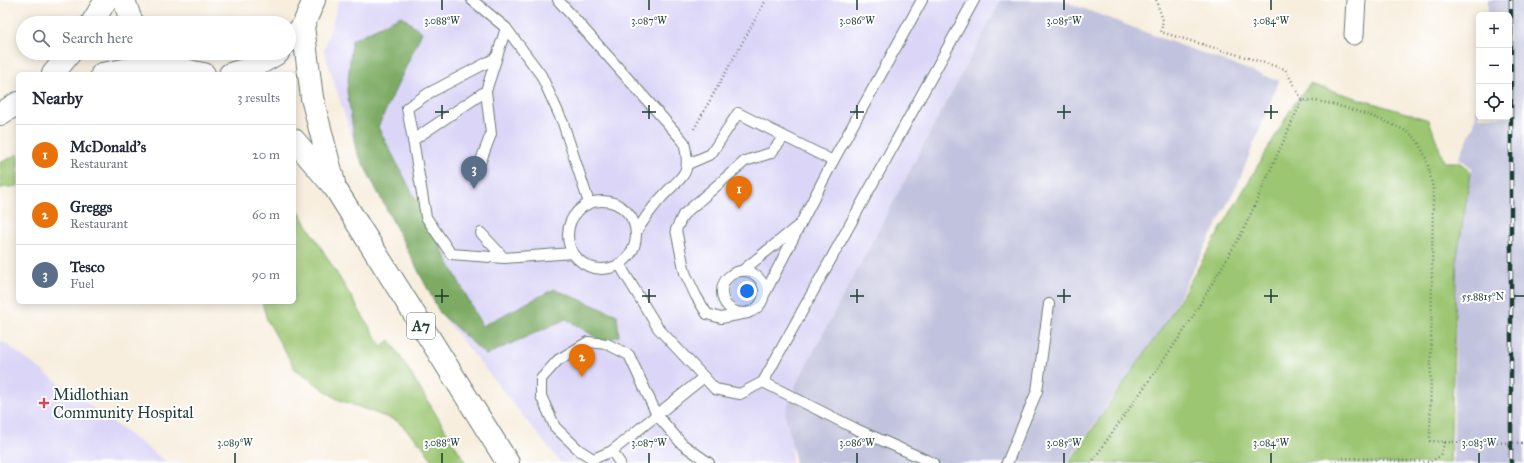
<!DOCTYPE html>
<meta charset="utf-8">
<style>
:root{--surface:#fff;--page:#f2f2f3;--text:#1f2937;--muted:#747a83;--line:#e0e1e3;--accent:#2563eb}
body{margin:0;font-family:"IM FELL Great Primer",serif;background:var(--page);color:var(--text)}
.controls{position:absolute;right:12px;top:12px;display:grid;overflow:hidden;border-radius:6px;box-shadow:0 2px 10px #0003}
.controls button{width:36px;height:36px;display:grid;place-items:center;padding:0;border:0;border-bottom:1px solid var(--line);background:var(--surface);color:var(--text);font:20px sans-serif}
.you{position:absolute;left:747px;top:291px;width:14px;height:14px;margin:-10px;border:3px solid #fff;border-radius:50%;background:#1a73e8;box-shadow:0 0 0 6px #1a73e833}
.badge{display:grid;place-items:center;width:26px;height:26px;border-radius:50%;background:var(--accent);color:#fff;font-size:13px;font-weight:700}
.pin{position:absolute;translate:-50% -33px;filter:drop-shadow(0 1px 2px #0008)}
.pin::after{content:'';position:absolute;top:21px;width:14px;height:12px;background:inherit;clip-path:polygon(0 0,100% 0,50% 100%)}
.list{margin:0;padding:0;list-style:none}
h2{display:flex;justify-content:space-between;align-items:center;height:52px;margin:0;padding:0 16px;font-size:17px}
h2 small{font-size:13px;font-weight:400;color:var(--muted)}
.list li{display:grid;grid-template-columns:26px 1fr auto;gap:12px;align-items:center;box-sizing:border-box;height:60px;padding:0 16px;border-top:1px solid var(--line)}
.list b{display:block;font-size:15px;white-space:nowrap}
.list p{margin:0;font-size:13px;white-space:nowrap;color:var(--muted)}
.list em{font-size:13px;font-style:normal;color:var(--muted)}
.icon{flex:none;width:22px;height:22px;fill:none;stroke:currentColor;stroke-width:2;stroke-linecap:round;stroke-linejoin:round}
.map{position:relative;flex:none;width:1524px;height:463px;overflow:hidden}
.search{position:absolute;background:var(--surface);box-shadow:0 2px 10px #0003;left:16px;top:16px;width:280px;height:44px;display:flex;align-items:center;gap:10px;box-sizing:border-box;padding:0 14px;border-radius:22px;color:var(--muted);font-size:15px}
.panel{position:absolute;background:var(--surface);box-shadow:0 2px 10px #0003;left:16px;top:72px;width:280px;height:232px;border-radius:6px}
.map>svg:first-child{display:block}
</style>
<div class="map">
<svg width="1524" height="463" viewBox="0 0 1524 463">
<rect width="100%" height="100%" fill="#fff"/>
<filter id="ink" filterUnits="userSpaceOnUse"><feTurbulence type="fractalNoise" baseFrequency=".025" numOctaves="2"/><feDisplacementMap in="SourceGraphic" scale="8" xChannelSelector="R" yChannelSelector="G"/><feConvolveMatrix kernelMatrix="1 2 1 2 8 2 1 2 1" color-interpolation-filters="sRGB"/></filter>
<filter id="wash" filterUnits="userSpaceOnUse"><feTurbulence type="fractalNoise" baseFrequency=".012" numOctaves="4" result="noise"/><feDisplacementMap in="SourceGraphic" scale="16" xChannelSelector="R" yChannelSelector="G"/><feGaussianBlur stdDeviation="0.9" result="paint"/><feColorMatrix in="noise" values="0 0 0 0 0 0 0 0 0 0 0 0 0 0 0 0 0 1.4 0 .05"/><feComposite in="paint" operator="in"/></filter>
<g filter="url(#wash)">
<rect width="100%" height="100%" fill="#f7eede"/>
<g fill="#dbd6f7">
<path d="M339 0H1001L795 386 791 463H561L440 313 356 150 324 51Z"/>
<path d="M2 341 168 463H0V344Z"/>
</g>
<g fill="#c1c2dd">
<path d="M1001 0H1061L1166 40 1279 81 1239 181 1167 321 1067 463H795V458L785 414 795 386Z"/>
<path d="M1488 0H1524V463H1453L1457 257 1472 168 1459 158 1474 125 1479 98V117H1509V15H1488Z"/>
</g>
<g fill="#9cc672" stroke="#5e8253">
<path d="M1310 84 1429 120 1444 162H1459L1471 172 1457 257 1450 463H1069L1167 321 1294 104Z"/>
<path d="M18 154V186L0 188V163Z"/>
<path d="M294 203 381 346 390 340 466 463H434L422 445 397 421 337 399 295 369 267 320 262 302H294Z"/>
</g>
<path fill="#7dab64" stroke="#4e744c" d="M401 16 422 32 378 127 482 326 554 289 617 315 619 336 602 341 566 319 486 355 440 313 356 150 347 91 352 40Z"/>
</g>
<g filter="url(#ink)">
<g fill="none" stroke-linecap="round" stroke-linejoin="round">
<g stroke="#6b7b70" stroke-width="12">
<g id="service">
<path d="M472 0 506 28 541 75 563 123 589 203"/>
<path d="M558 0 684 142C692 177 683 174 662 197 652 207 644 220 636 232"/>
<path d="M506 28 486 91 413 140 426 217 451 254 504 258 573 253"/>
<path d="M413 140 407 108 429 93 496 58"/>
<path d="M688 164 711 154 738 113 833 161 922 0"/>
<path d="M477 171 491 134 486 91"/>
<circle cx="602" cy="235" r="34"/>
<path d="M481 233 504 258"/>
<path d="M619 264 658 328 715 389 740 394 763 382 974 0"/>
<circle cx="743" cy="292" r="21"/>
<path d="M742 271 798 226"/>
<path d="M765 293 833 161"/>
<path d="M748 313 721 318 707 314 696 296 685 273 676 230 683 215 745 161 771 153 784 137"/>
<path d="M704 377 612 451 593 459 579 450 555 427 541 396V379L558 360 588 342 607 344 629 355 657 415 682 444 709 463"/>
<path d="M763 382 856 429 933 463"/>
<path d="M612 451 620 463"/>
<path d="M1007 463 1037 391 1049 304"/>
</g>
</g>
<g stroke="#6b7b70" stroke-width="21">
<path id="minor" d="M1354 35 1356 0"/>
</g>
<g stroke="#6b7b70" stroke-width="24">
<g id="primary">
<path d="M124 0 130 18 133 23"/>
<path d="M92 23 106 0"/>
<path d="M303 26 312 98 334 183"/>
<path d="M289 41 303 26 314 0"/>
<path d="M158 53C171 67 186 71 204 74"/>
<path d="M53 74 70 53"/>
<path d="M102 74 167 62"/>
<path d="M230 74 254 67 278 53"/>
<path d="M0 114 18 103"/>
<path d="M294 140 335 188 508 463"/>
</g>
</g>
<g stroke="#6b7b70" stroke-width="2.5" stroke-dasharray="1 3" stroke-linecap="butt">
<path d="M1156 0 1163 20 1161 32 1285 69 1302 100"/>
<path d="M694 129 766 0"/>
<path d="M1091 463 1186 328 1243 231 1302 100C1310 101 1319 101 1327 103 1343 106 1406 126 1415 138 1426 152 1430 172 1433 189L1430 441 1445 442 1440 456 1430 462 1344 458 1332 463"/>
</g>
<use href="#service" stroke="#fff" stroke-width="10"/>
<use href="#minor" stroke="#fff" stroke-width="19"/>
<use href="#primary" stroke="#fff" stroke-width="22"/>
<g stroke="#1f3d34" stroke-width="4.5">
<path id="rail" d="M1511 0V463"/>
</g>
<use href="#rail" stroke="#fff" stroke-width="3" stroke-dasharray="9" stroke-linecap="butt"/>
<path stroke="#6b7b70" stroke-width="2.5" stroke-dasharray="1 3" stroke-linecap="butt" d="M1445 442 1524 443"/>
</g>
</g>
<path fill="none" stroke="#1f3d34" stroke-width="1.5" d="M442 0V10M649 0V10M857 0V10M1064 0V10M1271 0V10M442 105V119M649 105V119M857 105V119M1064 105V119M1271 105V119M435 112H449M642 112H656M850 112H864M1057 112H1071M1264 112H1278M442 289V303M649 289V303M857 289V303M1064 289V303M1271 289V303M435 296H449M642 296H656M850 296H864M1057 296H1071M1264 296H1278M1514 296H1524M235 453V463M442 453V463M649 453V463M857 453V463M1064 453V463M1271 453V463M1479 453V463"/>
<path fill="#d1495b" stroke="#fff" stroke-width="1.5" d="M42 397h4v4h4v4h-4v4h-4v-4h-4v-4h4z"/>
<g text-anchor="middle" dominant-baseline="central" stroke-width="4" stroke-linejoin="round" paint-order="stroke">
<rect fill="#fff" stroke="#627771" stroke-width="1" x="407" y="313" width="28" height="26" rx="3"/>
<g font-size="15" font-weight="bold" fill="#1f3d34">
<text x="421" y="326">A7</text>
</g>
<g font-size="16" fill="#1f3d34" stroke="#fff" text-anchor="start">
<text x="53" y="394">Midlothian<tspan x="53" dy="18">Community Hospital</tspan></text>
</g>
</g>
<g font-size="10" text-anchor="middle" fill="#1f3d34" stroke="#fff" stroke-width="4" stroke-linejoin="round" paint-order="stroke">
<text x="442" y="24">3.088°W</text>
<text x="649" y="24">3.087°W</text>
<text x="857" y="24">3.086°W</text>
<text x="1064" y="24">3.085°W</text>
<text x="1271" y="24">3.084°W</text>
<text x="1483" y="300">55.8815°N</text>
<text x="235" y="446">3.089°W</text>
<text x="442" y="446">3.088°W</text>
<text x="649" y="446">3.087°W</text>
<text x="857" y="446">3.086°W</text>
<text x="1064" y="446">3.085°W</text>
<text x="1271" y="446">3.084°W</text>
<text x="1479" y="446">3.083°W</text>
</g>
</svg>
<div class="controls">
<button>+</button>
<button>−</button>
<button><svg class="icon" aria-label="locate" viewBox="0 0 24 24"><circle cx="12" cy="12" r="6"/><path d="M12 2v4M12 18v4M2 12h4M18 12h4"/></svg></button>
</div>
<div class="you"></div>
<div class="pin badge" style="left:739px;top:209px;background:#e8710a">1</div>
<div class="pin badge" style="left:582px;top:377px;background:#e8710a">2</div>
<div class="pin badge" style="left:474px;top:189px;background:#5c6f8a">3</div>
<div class="search"><svg class="icon" aria-label="search" viewBox="0 0 24 24"><circle cx="10" cy="10" r="6"/><path d="M15 15l6 6"/></svg>Search here</div>
<section class="panel">
<h2>Nearby<small>3 results</small></h2>
<ul class="list">
<li><span class="badge" style="background:#e8710a">1</span><div><b>McDonald's</b><p>Restaurant</p></div><em>20 m</em></li>
<li><span class="badge" style="background:#e8710a">2</span><div><b>Greggs</b><p>Restaurant</p></div><em>60 m</em></li>
<li><span class="badge" style="background:#5c6f8a">3</span><div><b>Tesco</b><p>Fuel</p></div><em>90 m</em></li>
</ul>
</section>
</div>
